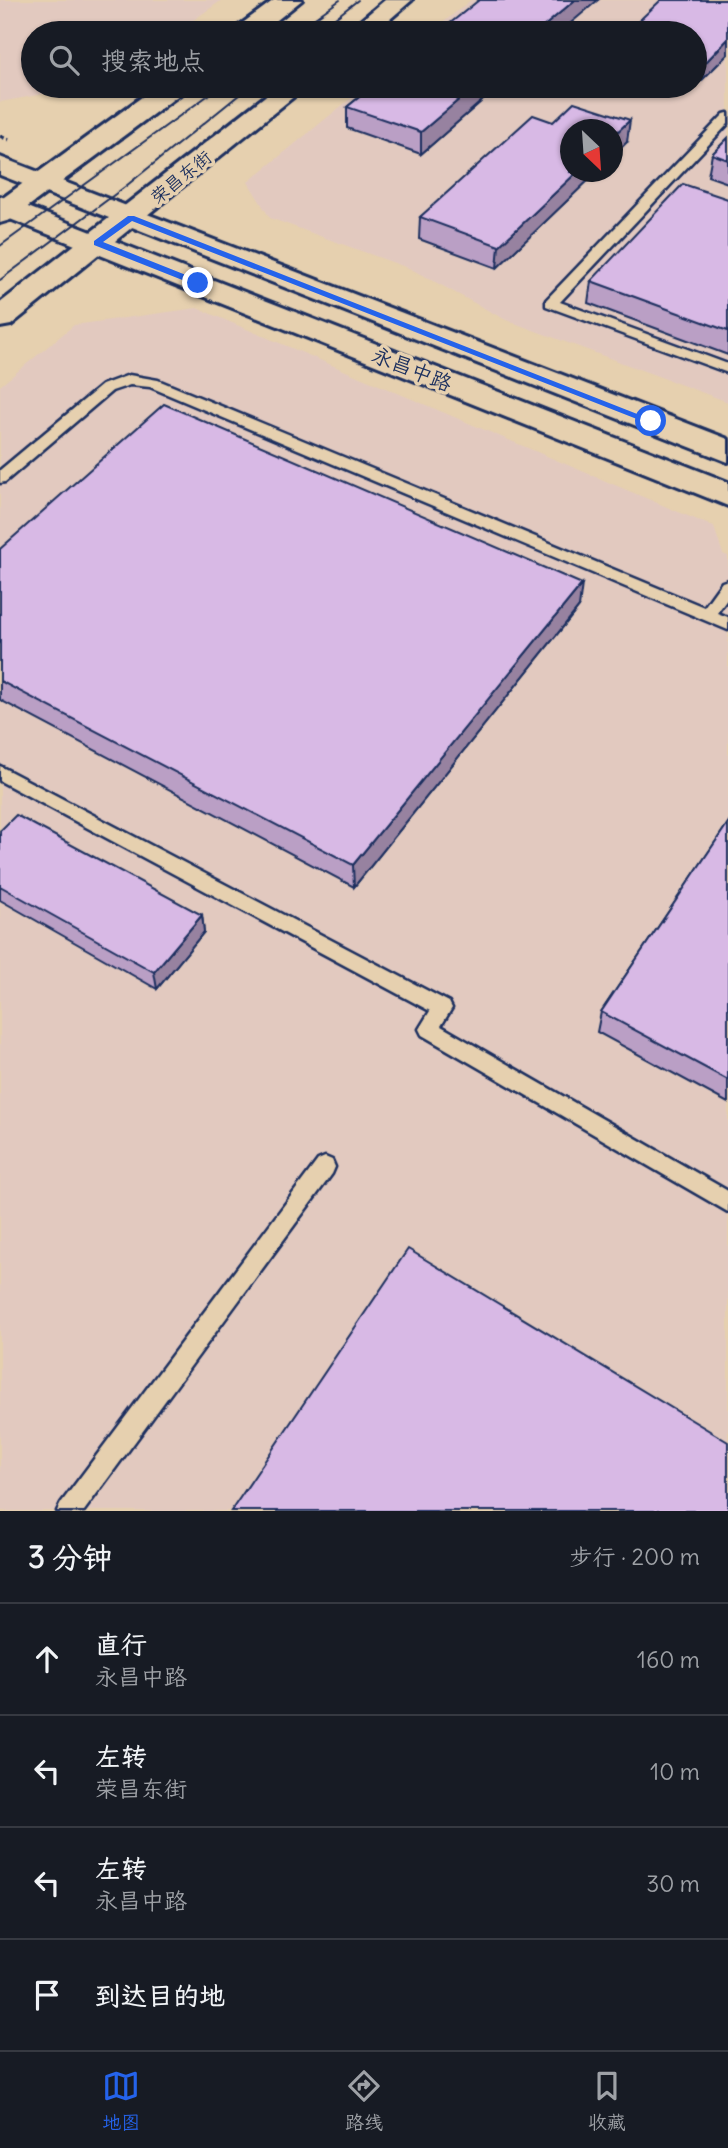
<!DOCTYPE html>
<html lang="zh">
<meta charset="utf-8">
<style>
:root{--surface:#171b24;--page:#20242c;--text:#f1f3f6;--muted:#9ea1a6;--line:#363941;--accent:#2563eb}
body{margin:0;font-family:Delius,"LXGW WenKai TC",sans-serif;background:var(--page);color:var(--text)}
.compass{position:absolute;left:560px;top:119px;width:63px;height:63px;border-radius:50%;background:var(--surface);box-shadow:0 2px 5px #0004;rotate:155deg}
.stop{position:absolute;width:21px;height:21px;margin:-16px;border:5px solid #2563eb;border-radius:50%;background:#fff}
.stop.end{background:#2563eb;border-color:#fff;box-shadow:0 2px 7px #0008}
.list{margin:0;padding:0;list-style:none}
h2{display:flex;justify-content:space-between;align-items:center;height:91px;margin:0;padding:0 28px;font-size:30px}
h2 small{font-size:23px;font-weight:400;color:var(--muted)}
.list li{display:grid;grid-template-columns:46px 1fr auto;gap:21px;align-items:center;box-sizing:border-box;height:112px;padding:0 28px;border-top:2px solid var(--line)}
.list b{display:block;font-size:26px;white-space:nowrap}
.list p{margin:0;font-size:23px;white-space:nowrap;color:var(--muted)}
.list em{font-size:23px;font-style:normal;color:var(--muted)}
.icon{flex:none;width:38px;height:38px;fill:none;stroke:currentColor;stroke-width:2;stroke-linecap:round;stroke-linejoin:round}
.map{position:relative;flex:none;width:728px;height:1511px;overflow:hidden}
.search{position:absolute;background:var(--surface);box-shadow:0 2px 5px #0004;left:21px;right:21px;top:21px;height:77px;display:flex;align-items:center;gap:18px;box-sizing:border-box;padding:0 24px;border-radius:38px;color:var(--muted);font-size:26px}
.sheet{height:539px;background:var(--surface)}
nav{display:flex;justify-content:space-around;align-items:center;box-sizing:border-box;height:98px;border-top:2px solid var(--line);background:var(--surface);font-size:19px;color:var(--muted)}
nav a{display:grid;justify-items:center;gap:4px}
nav .on{color:var(--accent)}
.map>svg:first-child{display:block}
</style>
<div class="map">
<svg width="728" height="1511" viewBox="0 0 728 1511">
<rect width="100%" height="100%" fill="#e6d0af"/>
<filter id="ink" filterUnits="userSpaceOnUse"><feTurbulence type="fractalNoise" baseFrequency=".0143" numOctaves="2"/><feDisplacementMap in="SourceGraphic" scale="14" xChannelSelector="R" yChannelSelector="G"/><feConvolveMatrix kernelMatrix="1 2 1 2 8 2 1 2 1" color-interpolation-filters="sRGB"/></filter>
<g filter="url(#ink)">
<g fill="#e2c9bf" fill-rule="evenodd">
<path d="M0 0H222L175 33H33V86H87L0 102Z"/>
<path d="M471 0H728V402L506 320 411 269 270 218 248 182 366 86H695V33H430ZM570 130H612V172H570Z"/>
<path d="M197 308 714 527 723 554 728 556V1511H0V386L74 325Z"/>
</g>
<g fill="none" stroke-linecap="round" stroke-linejoin="round">
<g stroke="#1b2f5e" stroke-width="5">
<g id="service">
<path d="M728 113V124L560 302 728 364V373L546 306V300L724 114Z"/>
<path d="M129 375 158 380 704 607 722 582 728 580V598L717 613 728 617V630L150 387 130 385 112 391 5 482 0 483V470L102 385Z"/>
<path d="M0 766 449 1002 452 1008 441 1026 728 1191V1212L422 1035 419 1029 430 1011 0 781Z"/>
<path d="M325 1157 332 1160 335 1167 332 1174 84 1511H57L61 1503 318 1160Z"/>
</g>
</g>
<g stroke="#1b2f5e" stroke-width="6">
<g id="tertiary">
<path d="M0 157 728 439V462L0 175Z"/>
<path d="M0 196 728 482V506L0 215Z"/>
</g>
</g>
<g stroke="#1b2f5e" stroke-width="6">
<g id="primary">
<path d="M274 0H302L261 33H232L236 28Z"/>
<path d="M385 0H412L374 33H346Z"/>
<path d="M157 86H187L183 92 10 220 0 223V200Z"/>
<path d="M278 86H307L11 325 0 327V303Z"/>
</g>
</g>
<path stroke="#1b2f5e" stroke-width="3.5" stroke-dasharray="5 3.5" stroke-linecap="butt" d="M0 136 9 140"/>
<use href="#service" fill="#e6d0af" fill-rule="evenodd"/>
<use href="#tertiary" fill="#e6d0af" fill-rule="evenodd"/>
<use href="#primary" fill="#e6d0af" fill-rule="evenodd"/>
<g stroke="#1b2f5e" stroke-width="2">
<path d="M294 33 340 0"/>
<path d="M316 33 358 0"/>
<path d="M0 246 221 86"/>
<path d="M0 280 126 186 250 86"/>
</g>
</g>
<g fill="#ba9fc5" stroke="#1b2f5e" stroke-width="2">
<path d="M728 0V54L702 80 695 78V33Z"/>
<path d="M373 86H499L421 154 347 128V107Z"/>
<path d="M553 122 627 142 570 172H597L497 268 419 239 420 217Z"/>
<path d="M728 138V183L708 176 712 154Z"/>
<path d="M728 199V355L588 303 591 281Z"/>
<path d="M0 549 579 607 354 887 0 700Z"/>
<path d="M728 823V1103L597 1032 601 1012Z"/>
<path d="M0 831 202 915 204 932 157 989 0 900Z"/>
</g>
<g fill="#9782a0" stroke="#1b2f5e" stroke-width="2">
<path d="M575 0H598L559 33H536Z"/>
<path d="M728 39V54L702 80 705 63Z"/>
<path d="M475 86H499L421 154V132Z"/>
<path d="M630 120 627 142 612 157V137Z"/>
<path d="M577 172H597L497 268 499 246Z"/>
<path d="M582 584 579 607 354 887 353 865Z"/>
<path d="M202 915 204 932 157 989 154 972Z"/>
</g>
<g fill="#d8b9e5" stroke="#1b2f5e" stroke-width="2">
<path d="M479 0H575L536 33H438Z"/>
<path d="M661 0H728V39L705 63 695 60V33H626Z"/>
<path d="M373 86H475L421 132 347 107Z"/>
<path d="M574 102 630 120 612 137V130H570V172H577L499 246 420 217 533 115 553 122Z"/>
<path d="M728 138V160L712 154Z"/>
<path d="M683 184 728 199V331L591 281Z"/>
<path d="M164 404 582 584 353 865 0 681V549Z"/>
<path d="M16 815 202 915 154 972 0 886V831Z"/>
<path d="M728 823V1080L601 1012Z"/>
<path d="M408 1249 728 1442V1511H231Z"/>
</g>
</g>
<path fill="#2563eb" d="M128 216H134L655 421 647 423 132 221 103 242 201 281V285H195L94 245V241Z"/>
<g text-anchor="middle" dominant-baseline="central" stroke-width="7" stroke-linejoin="round" paint-order="stroke">
<g font-size="18" fill="#1b2f5e" stroke="#e6d0af">
<text transform="translate(181 177) rotate(-39)">荣昌东街</text>
</g>
<g font-size="21" fill="#1b2f5e" stroke="#e6d0af">
<text transform="translate(412 369) rotate(22)">永昌中路</text>
</g>
</g>
</svg>
<svg class="compass" viewBox="-18 -18 36 36"><path d="M0-13l5 13h-10z" fill="#e53935"/><path d="M0 13l5-13h-10z" fill="#9ea1a6"/></svg>
<div class="stop" style="left:651px;top:421px"></div>
<div class="stop end" style="left:198px;top:283px"></div>
<div class="search"><svg class="icon" aria-label="search" viewBox="0 0 24 24"><circle cx="10" cy="10" r="6"/><path d="M15 15l6 6"/></svg>搜索地点</div>
</div>
<section class="sheet">
<h2>3 分钟<small>步行 · 200 m</small></h2>
<ul class="list">
<li><svg class="icon" aria-label="ahead" viewBox="0 0 24 24"><path d="M12 20V5M6 11l6-6 6 6"/></svg><div><b>直行</b><p>永昌中路</p></div><em>160 m</em></li>
<li><svg class="icon" aria-label="left" viewBox="0 0 24 24"><path d="M17 20v-9H6M10 6l-5 5 5 5"/></svg><div><b>左转</b><p>荣昌东街</p></div><em>10 m</em></li>
<li><svg class="icon" aria-label="left" viewBox="0 0 24 24"><path d="M17 20v-9H6M10 6l-5 5 5 5"/></svg><div><b>左转</b><p>永昌中路</p></div><em>30 m</em></li>
<li><svg class="icon" aria-label="arrive" viewBox="0 0 24 24"><path d="M6 21V4h12l-3 4 3 4H6"/></svg><div><b>到达目的地</b></div></li>
</ul>
</section>
<nav>
<a class="on"><svg class="icon" aria-label="map" viewBox="0 0 24 24"><path d="M3 6l6-2 6 2 6-2v14l-6 2-6-2-6 2zM9 4v14M15 6v14"/></svg>地图</a>
<a><svg class="icon" aria-label="directions" viewBox="0 0 24 24"><path d="M12 3l9 9-9 9-9-9zM9 14v-3h6M13 9l2 2-2 2"/></svg>路线</a>
<a><svg class="icon" aria-label="saved" viewBox="0 0 24 24"><path d="M7 4h10v16l-5-4-5 4z"/></svg>收藏</a>
</nav>
